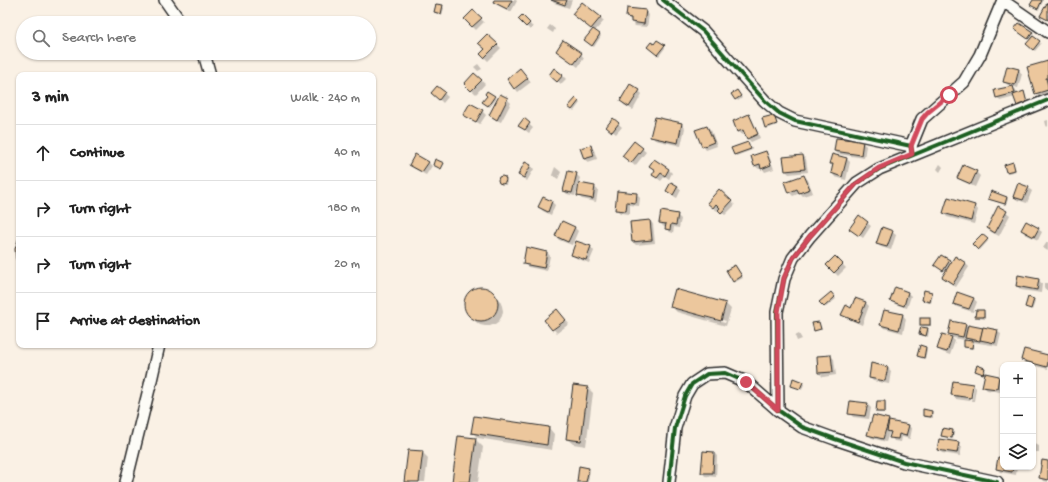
<!DOCTYPE html>
<meta charset="utf-8">
<style>
:root{--surface:#fff;--page:#f2f2f2;--text:#222;--muted:#767676;--line:#e0e0e0}
body{margin:0;font-family:"Gochi Hand",sans-serif;background:var(--page);color:var(--text)}
.controls{position:absolute;right:12px;bottom:12px;display:grid;overflow:hidden;border-radius:8px;box-shadow:0 1px 3px #0004}
.controls button{width:36px;height:36px;display:grid;place-items:center;padding:0;border:0;border-bottom:1px solid var(--line);background:var(--surface);color:var(--text);font:20px sans-serif}
.stop{position:absolute;width:12px;height:12px;margin:-9px;border:3px solid #d1495b;border-radius:50%;background:#fff}
.stop.end{background:#d1495b;border-color:#fff;box-shadow:0 1px 4px #0008}
.list{margin:0;padding:0;list-style:none}
h2{display:flex;justify-content:space-between;align-items:center;height:52px;margin:0;padding:0 16px;font-size:17px}
h2 small{font-size:13px;font-weight:400;color:var(--muted)}
.list li{display:grid;grid-template-columns:26px 1fr auto;gap:12px;align-items:center;box-sizing:border-box;height:56px;padding:0 16px;border-top:1px solid var(--line)}
.list b{display:block;font-size:15px;white-space:nowrap}
.list em{font-size:13px;font-style:normal;color:var(--muted)}
.icon{flex:none;width:22px;height:22px;fill:none;stroke:currentColor;stroke-width:2;stroke-linecap:round;stroke-linejoin:round}
.map{position:relative;flex:none;width:1048px;height:482px;overflow:hidden}
.search{position:absolute;background:var(--surface);box-shadow:0 1px 3px #0004;left:16px;top:16px;width:360px;height:44px;display:flex;align-items:center;gap:10px;box-sizing:border-box;padding:0 14px;border-radius:22px;color:var(--muted);font-size:15px}
.panel{position:absolute;background:var(--surface);box-shadow:0 1px 3px #0004;left:16px;top:72px;width:360px;height:276px;border-radius:8px}
.map>svg:first-child{display:block}
</style>
<div class="map">
<svg width="1048" height="482" viewBox="0 0 1048 482">
<rect width="100%" height="100%" fill="#faf1e5"/>
<filter id="ink" filterUnits="userSpaceOnUse"><feTurbulence type="fractalNoise" baseFrequency=".025" numOctaves="2"/><feDisplacementMap in="SourceGraphic" scale="8" xChannelSelector="R" yChannelSelector="G"/><feConvolveMatrix kernelMatrix="1 2 1 2 8 2 1 2 1" color-interpolation-filters="sRGB"/></filter>
<g filter="url(#ink)">
<g fill="#0003" fill-rule="evenodd">
<path d="M495 0H516L517 1 511 12 498 5 495 2Z"/>
<path d="M551 0H572L569 8 554 3Z"/>
<path d="M1034 0H1042L1043 1 1039 10 1031 5Z"/>
<path d="M442 6 444 8 442 15 437 14 435 12Z"/>
<path d="M473 11 484 22 476 30 465 19Z"/>
<path d="M646 11 649 15 647 27 635 26 632 22V21L627 17Z"/>
<path d="M522 17 533 27 530 30 520 19Z"/>
<path d="M577 17H600L604 21 595 31 601 36 594 47 587 42 593 30Z"/>
<path d="M550 25 555 29 553 33 547 29Z"/>
<path d="M1017 30 1032 33 1034 34 1032 36 1041 44 1035 51 1027 44 1031 40Z"/>
<path d="M487 35 501 48 488 61 481 54 486 49Z"/>
<path d="M664 46 665 48 659 56 650 48Z"/>
<path d="M557 51 581 54 584 58 578 67Z"/>
<path d="M1048 62V94L1039 97 1036 93Z"/>
<path d="M478 64 482 69 478 71 474 67Z"/>
<path d="M1019 70 1022 74 1018 88 1008 85 1004 82Z"/>
<path d="M524 73 531 82 518 92 515 88Z"/>
<path d="M474 74 485 84 476 94 465 84Z"/>
<path d="M562 75 566 79 561 84 554 78Z"/>
<path d="M437 87 448 97 443 103 436 96Z"/>
<path d="M1013 87 1016 90 1017 94 1023 92 1025 94 1028 104 1019 107 1018 106 1015 97 1000 101 997 97Z"/>
<path d="M639 91 642 94 633 110 624 105 621 101Z"/>
<path d="M488 92 496 99 490 107 485 103 488 96Z"/>
<path d="M738 93 742 98 738 101 733 94Z"/>
<path d="M501 96 507 99 511 103 501 122 494 119 491 115Z"/>
<path d="M576 99 580 103 574 111 569 107Z"/>
<path d="M470 104 482 111 486 115 480 124 467 116V117L464 114Z"/>
<path d="M748 115 752 119 760 138 751 142 748 139 746 133 742 135 738 132 734 122Z"/>
<path d="M773 116 775 117 777 125 767 129 766 127Z"/>
<path d="M656 118 682 124 685 128 681 146 655 140 652 136Z"/>
<path d="M613 119 622 127 616 134 611 130Z"/>
<path d="M524 120 533 128 529 133 520 126Z"/>
<path d="M1048 120V126L1047 127 1046 125 1045 121Z"/>
<path d="M707 127 711 130 717 146 706 150 703 146Z"/>
<path d="M634 142 646 152 635 166 627 159Z"/>
<path d="M862 142 866 146 864 158 838 154 835 151Z"/>
<path d="M748 143 752 150 736 156 733 149Z"/>
<path d="M590 146 594 150 597 159 588 162 584 159Z"/>
<path d="M765 152 769 156 774 169 765 172 762 168 759 169 755 166 752 157Z"/>
<path d="M833 155 847 159 850 162 846 180 835 177 832 173 834 166 830 163Z"/>
<path d="M803 156 806 159 808 172 789 174 786 171Z"/>
<path d="M654 160 669 170 672 173 669 179 665 176 661 181 653 175 656 171 650 166Z"/>
<path d="M428 162 432 166 426 175 413 168 410 164Z"/>
<path d="M1013 163 1014 165 1016 171 1008 173 1006 172Z"/>
<path d="M940 164 943 167 940 172 937 169Z"/>
<path d="M530 165 534 169 527 181 519 175Z"/>
<path d="M555 167 561 172 558 179 552 175Z"/>
<path d="M976 172 980 176 975 187 962 181 958 178Z"/>
<path d="M576 174 580 178 578 184 594 187 598 190 596 202 582 199 578 196 580 186H578L575 196 567 194 564 191Z"/>
<path d="M804 176 808 180 813 193 803 196 800 193 793 196 789 192Z"/>
<path d="M501 178H504L507 182 506 185H504L499 181Z"/>
<path d="M671 183 678 187 681 190 677 198 670 194 667 191Z"/>
<path d="M1028 188 1032 191 1027 203 1017 200 1014 196Z"/>
<path d="M719 191 735 205 725 215 718 209 717 211 708 203Z"/>
<path d="M636 194 640 198 639 206 630 205V214L620 213 616 209Z"/>
<path d="M1007 197 1008 199 1006 205 991 200Z"/>
<path d="M543 198 552 202 555 205 551 215 543 211 539 207Z"/>
<path d="M975 206 978 210 974 224 947 217 944 213Z"/>
<path d="M1006 212 1010 215 999 236 991 232 988 228Z"/>
<path d="M677 215 681 219 679 228 674 227 673 233 670 232 666 229 667 227H664L660 223Z"/>
<path d="M859 217 871 226 863 238 851 229Z"/>
<path d="M650 221 653 224 655 243 636 245 632 241Z"/>
<path d="M575 228 578 231 572 245 559 240 556 236Z"/>
<path d="M1038 229 1042 232 1038 240 1025 234 1022 230Z"/>
<path d="M892 232 896 235 891 250 881 247 877 244Z"/>
<path d="M982 235 988 241 980 250 973 244Z"/>
<path d="M1047 242 1048 243V251L1043 248Z"/>
<path d="M591 247 594 251 589 263 576 258 572 255Z"/>
<path d="M547 252 550 256 547 271 528 267 524 264Z"/>
<path d="M835 257 846 268 838 276 827 265Z"/>
<path d="M949 261 951 264 965 263 969 267 956 287 947 281 943 277 946 272 937 266Z"/>
<path d="M735 266 743 278 735 282 733 281Z"/>
<path d="M1019 276 1039 280 1042 284 1041 293 1021 290 1017 286Z"/>
<path d="M1044 283H1048V290H1045L1044 288Z"/>
<path d="M480 288 486 289 490 291 500 301 502 306 503 311 502 316 499 321 495 324 490 326H485L480 325 476 322 466 311 465 306V301L467 296 471 292 475 290Z"/>
<path d="M895 288 908 293 911 296 907 308 895 304 891 301Z"/>
<path d="M831 293 836 299 826 307 821 302Z"/>
<path d="M931 293 933 294 931 303 925 302 923 300Z"/>
<path d="M973 298 977 302 973 312 957 307 954 303Z"/>
<path d="M856 299 866 303 869 306 862 325 846 318 843 315 852 309Z"/>
<path d="M1034 300 1035 302 1032 310 1026 306Z"/>
<path d="M725 303 731 309 726 326 677 312 671 306ZM677 307 726 321 725 323 677 309Z"/>
<path d="M884 311 903 315 906 319 903 333 884 328 881 325Z"/>
<path d="M983 311 985 313V319L978 318 976 317Z"/>
<path d="M561 314 569 324 557 333 545 320Z"/>
<path d="M929 319 931 320V326H923L921 324Z"/>
<path d="M965 325 968 328 997 331 1001 334 998 346 972 342 974 344 973 349 966 348 965 346V340L953 338 950 334ZM967 338 971 342 966 341Z"/>
<path d="M928 329 929 331 928 337 922 335 920 334Z"/>
<path d="M799 334 802 339 797 341 795 336Z"/>
<path d="M952 338 955 341 950 355 942 352 938 349Z"/>
<path d="M920 346 926 348 927 349 925 359 919 357 918 356Z"/>
<path d="M831 356 834 359 836 375 823 377 819 373 818 357Z"/>
<path d="M1048 356V369L1026 364 1022 360Z"/>
<path d="M888 368 891 371 889 384 873 381 870 378Z"/>
<path d="M984 369 986 370 984 374 999 377 1002 381 1000 392 987 390 983 386 986 375 978 372 976 371Z"/>
<path d="M802 383 804 384 802 390 792 385Z"/>
<path d="M973 385 976 388 974 401H972L974 387H972L970 401 956 399 952 395Z"/>
<path d="M588 388 593 393 586 446 573 444 567 439Z"/>
<path d="M884 402 886 403V413H879L877 412Z"/>
<path d="M867 404 871 408 869 419 853 417 849 413Z"/>
<path d="M932 412 933 413V418L925 417 924 415Z"/>
<path d="M475 417 549 428 554 434 552 450 478 438 473 433Z"/>
<path d="M888 420 889 422 908 425 912 429 910 439 902 437 901 442 894 441 891 437V435L889 433 886 442 872 438 868 435Z"/>
<path d="M944 429 953 431 954 433 953 439 944 437 943 435Z"/>
<path d="M475 439 483 447 478 482H453Z"/>
<path d="M958 443 962 447 960 456 942 453 938 449Z"/>
<path d="M1033 444 1037 445 1039 446V452H1033Z"/>
<path d="M422 452 428 458 425 482H405Z"/>
<path d="M714 453 717 456 716 477 705 476 702 472Z"/>
<path d="M1003 459V467H1017L1016 475 1000 472 997 469Z"/>
<path d="M1048 462V482L1043 481 1040 477Z"/>
<path d="M588 468 590 470 588 482H578Z"/>
</g>
<g fill="#ecc79d" stroke="#2b2b2b">
<path d="M494 0H512L507 9 493 2Z"/>
<path d="M551 0H567L565 5Z"/>
<path d="M1033 0H1042L1038 9 1030 5Z"/>
<path d="M582 2 601 17 591 29 572 14Z"/>
<path d="M1047 3 1048 4V20L1040 16Z"/>
<path d="M436 4 443 5 441 14 434 12Z"/>
<path d="M627 8 646 10 644 24 631 22V18L626 17Z"/>
<path d="M473 10 482 18 472 27 464 19Z"/>
<path d="M522 15 530 23 526 27 518 19Z"/>
<path d="M1019 23 1033 32 1028 39 1014 29Z"/>
<path d="M593 29 600 34 592 46 584 40Z"/>
<path d="M487 34 498 44 484 58 480 54 485 49 478 43Z"/>
<path d="M1033 36 1040 41 1033 50 1026 44Z"/>
<path d="M563 40 582 53 574 64 556 51Z"/>
<path d="M657 40 665 45 657 55 647 47 651 42 654 44Z"/>
<path d="M1048 61V78H1046L1048 86V90L1035 94 1027 67Z"/>
<path d="M1007 66 1019 69 1015 85 1003 82Z"/>
<path d="M520 68 528 78 514 89 507 79Z"/>
<path d="M554 68 563 75 557 82 549 75Z"/>
<path d="M474 73 482 80 471 91 464 84Z"/>
<path d="M630 84 640 90 629 107 620 101Z"/>
<path d="M437 86 445 92 439 100 431 93Z"/>
<path d="M1013 86 1015 93 996 98 994 90Z"/>
<path d="M737 90 741 96 735 100 731 94Z"/>
<path d="M487 91 495 96 488 106 482 102 487 96 485 94Z"/>
<path d="M1024 91 1027 103 1017 106 1013 95Z"/>
<path d="M500 94 508 98 497 120 489 115Z"/>
<path d="M576 98 579 101 572 110 568 107Z"/>
<path d="M470 103 483 110 476 122 463 115Z"/>
<path d="M749 114 758 134 747 139 743 130 737 132 733 121Z"/>
<path d="M774 115 777 124 765 128 762 118Z"/>
<path d="M655 117 682 123 678 143 650 137Z"/>
<path d="M524 118 530 123 525 130 518 126Z"/>
<path d="M613 118 619 123 612 132 606 127Z"/>
<path d="M707 126 714 142 702 147 695 130Z"/>
<path d="M836 138 863 141 861 155 834 151Z"/>
<path d="M634 141 643 148 631 163 622 156Z"/>
<path d="M748 142 751 149 734 155 731 148Z"/>
<path d="M591 145 594 156 584 159 580 148Z"/>
<path d="M766 151 771 165 761 169 760 164 754 166 751 156Z"/>
<path d="M415 154 429 162 422 172 409 165Z"/>
<path d="M832 154 847 158 842 177 831 173 833 164H829Z"/>
<path d="M803 155 805 169 785 171 783 157Z"/>
<path d="M435 159 444 163 441 169 433 165Z"/>
<path d="M654 159 669 169 665 176 661 173 657 178 652 175 655 170 649 166Z"/>
<path d="M525 162 531 165 524 178 518 175Z"/>
<path d="M1013 162 1015 170 1006 172 1004 165Z"/>
<path d="M963 165 977 171 971 184 957 178Z"/>
<path d="M568 171 577 173 572 193 563 191Z"/>
<path d="M804 175 810 189 799 193 797 189 788 193 784 182Z"/>
<circle cx="502" cy="180" r="4"/>
<path d="M671 182 678 186 673 195 666 191Z"/>
<path d="M579 183 595 186 593 199 577 196Z"/>
<path d="M1018 183 1029 187 1023 200 1013 197Z"/>
<path d="M719 189 732 201 721 213 718 210 720 208 716 204 713 208 707 203Z"/>
<path d="M617 191 637 193 636 203 627 202 626 211 615 210Z"/>
<path d="M991 191 1007 197 1005 204 988 199Z"/>
<path d="M543 197 552 201 548 212 538 207Z"/>
<path d="M948 197 975 205 971 221 943 213Z"/>
<path d="M998 206 1007 211 995 233 987 228Z"/>
<path d="M661 211 678 214 676 225 671 224 670 230 665 229 666 224 659 223Z"/>
<path d="M859 215 868 222 859 236 849 229Z"/>
<path d="M650 220 652 240 632 242 630 222Z"/>
<path d="M562 221 575 227 568 242 555 236Z"/>
<path d="M1026 221 1039 228 1034 237 1021 230Z"/>
<path d="M882 227 893 231 887 247 876 244Z"/>
<path d="M982 234 988 239 978 250 972 244Z"/>
<path d="M19 237V264L16 259 15 249Z"/>
<path d="M576 241 591 246 586 260 571 255Z"/>
<path d="M526 247 547 252 544 268 523 264Z"/>
<path d="M941 255 950 260 943 271 934 265Z"/>
<path d="M835 256 843 264 834 273 826 265Z"/>
<path d="M955 256 966 263 953 284 942 277Z"/>
<path d="M735 265 742 276 733 282 726 270Z"/>
<path d="M1018 275 1039 279 1037 290 1016 286Z"/>
<path d="M895 287 908 292 904 306 890 301Z"/>
<circle cx="481" cy="304" r="17"/>
<path d="M675 289 726 303 721 321 670 307Z"/>
<path d="M924 290 932 292 930 302 922 300Z"/>
<path d="M831 292 835 297 824 307 819 302Z"/>
<path d="M957 292 974 298 969 309 953 304Z"/>
<path d="M1028 297 1034 299 1031 309 1025 307Z"/>
<path d="M855 298 866 302 858 322 841 315 846 305 851 308Z"/>
<path d="M557 309 566 320 552 330 544 320Z"/>
<path d="M884 310 903 314 899 330 880 325Z"/>
<path d="M976 310H984V317H975Z"/>
<rect x="920" y="318" width="10" height="7"/>
<path d="M951 321 966 324 963 337 948 334Z"/>
<path d="M819 322 821 329 814 331 812 323Z"/>
<path d="M968 325 983 328 980 341 965 338Z"/>
<path d="M921 327 928 328 926 336 919 334Z"/>
<path d="M983 327 998 330 995 343 980 340Z"/>
<path d="M942 334 952 337 947 352 937 349Z"/>
<path d="M964 340 973 341 972 348 964 347Z"/>
<path d="M920 345 926 347 924 358 917 356Z"/>
<path d="M1024 349 1048 355V362L1047 367 1021 360Z"/>
<path d="M831 355 833 372 818 373 817 356Z"/>
<path d="M871 363 888 367 885 381 869 378Z"/>
<path d="M977 365 985 368 983 374 975 371Z"/>
<path d="M985 373 999 376 997 389 982 387Z"/>
<path d="M793 378 803 382 800 389 791 386Z"/>
<path d="M953 381 973 384 971 398 951 395Z"/>
<path d="M573 385 588 387 581 441 566 439Z"/>
<path d="M850 401 868 403 865 416 848 414Z"/>
<path d="M877 401H885V412H876Z"/>
<path d="M923 409 932 411 931 417 923 416Z"/>
<path d="M873 415 889 419 883 439 867 435Z"/>
<path d="M474 416 549 427 547 445 471 433Z"/>
<path d="M889 421 909 425 906 436 899 434 898 439 889 438 891 432 887 431Z"/>
<path d="M943 428 953 430 952 438 941 436Z"/>
<path d="M458 436 476 438 470 482H452Z"/>
<path d="M939 439 959 442 957 453 937 450Z"/>
<path d="M408 450 423 451 419 482H404Z"/>
<path d="M703 451 714 452 713 473H701Z"/>
<path d="M998 457 1003 458V467H1013L1012 472 996 469Z"/>
<path d="M1042 460 1048 461V480L1039 478Z"/>
<path d="M579 466 589 468 586 482H577Z"/>
</g>
<g fill="none" stroke-linecap="round" stroke-linejoin="round">
<g stroke="#2b2b2b" stroke-width="14">
<g id="street">
<path d="M165 0 181 23"/>
<path d="M663 0 703 31 765 101 779 113 795 121 911 146 912 154"/>
<path d="M1003 1 1048 32"/>
<path d="M202 53 205 57 210 75"/>
<path d="M911 146 922 119 964 82 980 55 1003 0"/>
<path d="M778 410 777 312 784 279 793 258 810 236 857 183 879 169 1048 100"/>
<path d="M126 482 150 385 159 345"/>
<path d="M669 482 675 428 685 396 692 384 707 374 725 373 746 382 778 410 802 427 835 439 904 462 997 482"/>
</g>
</g>
<use href="#street" stroke="#fdfcf7" stroke-width="11"/>
<g stroke="#fdfcf7" stroke-width="6">
<g id="cycleway">
<path d="M663 0 703 31 765 101 779 113 795 121 911 146 912 154"/>
<path d="M778 410 777 312 784 279 793 258 810 236 857 183 879 169 1048 100"/>
<path d="M669 482 675 428 685 396 692 384 707 374 725 373 746 382 778 410 802 427 835 439 904 462 997 482"/>
</g>
</g>
<use href="#cycleway" stroke="#1b5e20" stroke-width="4"/>
</g>
</g>
<g fill="none" stroke-linecap="round" stroke-linejoin="round" filter="url(#ink)">
<path stroke="#d1495b" stroke-width="5" d="M746 382 778 410V312L784 278 793 258 810 236 856 184 879 168 912 154 911 146 922 119 928 112 949 95"/>
</g>
</svg>
<div class="controls">
<button>+</button>
<button>−</button>
<button><svg class="icon" aria-label="layers" viewBox="0 0 24 24"><path d="M12 4l9 5-9 5-9-5zM3 14l9 5 9-5"/></svg></button>
</div>
<div class="stop" style="left:949px;top:95px"></div>
<div class="stop end" style="left:746px;top:382px"></div>
<div class="search"><svg class="icon" aria-label="search" viewBox="0 0 24 24"><circle cx="10" cy="10" r="6"/><path d="M15 15l6 6"/></svg>Search here</div>
<section class="panel">
<h2>3 min<small>Walk · 240 m</small></h2>
<ul class="list">
<li><svg class="icon" aria-label="ahead" viewBox="0 0 24 24"><path d="M12 20V5M6 11l6-6 6 6"/></svg><div><b>Continue</b></div><em>40 m</em></li>
<li><svg class="icon" aria-label="right" viewBox="0 0 24 24"><path d="M7 20v-9h11M14 6l5 5-5 5"/></svg><div><b>Turn right</b></div><em>180 m</em></li>
<li><svg class="icon" aria-label="right" viewBox="0 0 24 24"><path d="M7 20v-9h11M14 6l5 5-5 5"/></svg><div><b>Turn right</b></div><em>20 m</em></li>
<li><svg class="icon" aria-label="arrive" viewBox="0 0 24 24"><path d="M6 21V4h12l-3 4 3 4H6"/></svg><div><b>Arrive at destination</b></div></li>
</ul>
</section>
</div>
